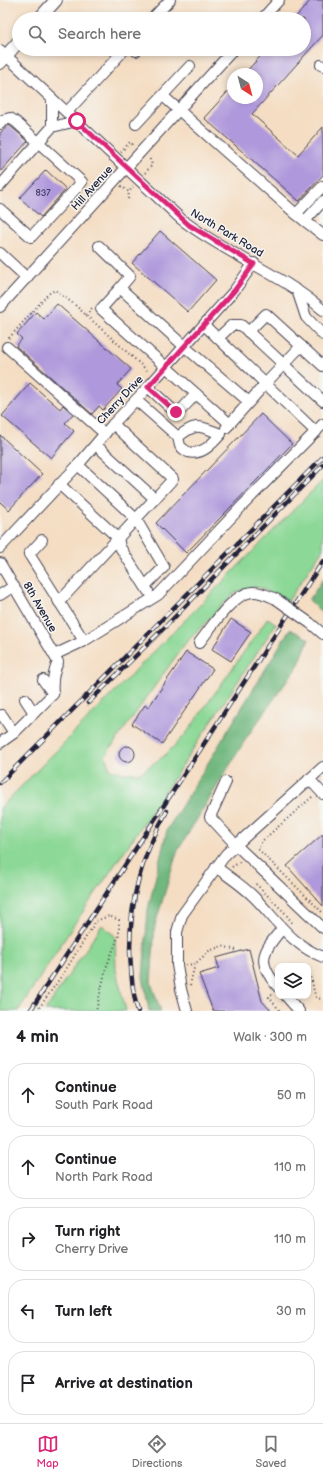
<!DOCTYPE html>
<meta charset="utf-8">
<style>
:root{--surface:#fff;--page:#f2f2f2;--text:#202124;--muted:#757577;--line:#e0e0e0;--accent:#db2777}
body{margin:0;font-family:"Balsamiq Sans",sans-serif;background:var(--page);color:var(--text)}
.controls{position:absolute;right:12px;bottom:12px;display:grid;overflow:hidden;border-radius:8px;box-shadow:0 2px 6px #0003}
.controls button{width:36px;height:36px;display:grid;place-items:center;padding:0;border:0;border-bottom:1px solid var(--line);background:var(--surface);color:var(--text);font:20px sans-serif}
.compass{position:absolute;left:227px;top:68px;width:36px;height:36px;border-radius:50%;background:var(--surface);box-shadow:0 2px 6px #0003;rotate:144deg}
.stop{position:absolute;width:12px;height:12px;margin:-9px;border:3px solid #db2777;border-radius:50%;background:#fff}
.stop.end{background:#db2777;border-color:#fff;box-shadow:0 1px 4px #0008}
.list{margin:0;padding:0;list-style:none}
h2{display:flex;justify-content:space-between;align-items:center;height:52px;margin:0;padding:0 16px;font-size:17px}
h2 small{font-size:13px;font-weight:400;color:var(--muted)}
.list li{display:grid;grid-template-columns:26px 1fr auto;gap:12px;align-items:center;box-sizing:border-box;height:64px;margin:0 8px 8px;padding:0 8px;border:1px solid var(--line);border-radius:16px}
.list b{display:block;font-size:15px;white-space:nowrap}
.list p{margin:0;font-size:13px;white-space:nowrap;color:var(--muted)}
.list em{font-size:13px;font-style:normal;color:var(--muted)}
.icon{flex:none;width:22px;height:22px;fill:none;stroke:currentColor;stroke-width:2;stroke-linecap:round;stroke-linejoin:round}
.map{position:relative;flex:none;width:323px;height:1011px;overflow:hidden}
.search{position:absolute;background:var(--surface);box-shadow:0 2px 6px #0003;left:12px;right:12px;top:12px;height:44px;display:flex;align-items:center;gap:10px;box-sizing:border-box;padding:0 14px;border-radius:22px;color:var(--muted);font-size:15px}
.sheet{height:412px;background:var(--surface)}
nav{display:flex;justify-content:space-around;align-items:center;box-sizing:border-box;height:56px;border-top:1px solid var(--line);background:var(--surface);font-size:11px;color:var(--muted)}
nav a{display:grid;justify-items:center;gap:2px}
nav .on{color:var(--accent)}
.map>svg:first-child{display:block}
</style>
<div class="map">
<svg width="323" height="1011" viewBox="0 0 323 1011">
<rect width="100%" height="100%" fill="#f6f6f2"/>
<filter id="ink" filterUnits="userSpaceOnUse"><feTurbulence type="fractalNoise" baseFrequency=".025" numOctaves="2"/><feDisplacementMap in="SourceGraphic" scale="8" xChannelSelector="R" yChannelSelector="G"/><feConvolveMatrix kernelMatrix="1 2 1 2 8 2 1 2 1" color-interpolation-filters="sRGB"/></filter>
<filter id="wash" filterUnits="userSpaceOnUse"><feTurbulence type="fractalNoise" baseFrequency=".012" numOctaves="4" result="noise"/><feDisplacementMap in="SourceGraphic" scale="16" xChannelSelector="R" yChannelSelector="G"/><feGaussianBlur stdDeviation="0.9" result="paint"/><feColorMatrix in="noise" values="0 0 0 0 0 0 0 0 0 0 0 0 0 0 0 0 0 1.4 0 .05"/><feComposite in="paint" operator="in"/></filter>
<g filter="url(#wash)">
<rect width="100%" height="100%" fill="#f4ddc3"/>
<g fill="#8cd896" stroke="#577d68">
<path d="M323 480V549L286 604 263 589 254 587 244 589 232 595 184 645 105 756 110 769 124 773H140L164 756 186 734 268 618 276 624 152 811 77 920 18 1011H0V808Z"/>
<path d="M102 925 115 936 116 971 126 1011H45Z"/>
</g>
<g fill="#71b87f" stroke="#4a6d5d">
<path d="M323 579V614L309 600Z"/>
<path d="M290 629 309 639 299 664 247 737 177 852 155 925 151 983 161 1011H149L143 977 148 909 167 830Z"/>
</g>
<g id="blocks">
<g fill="#af98db">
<path d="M311 0H323V35L252 114 298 155 323 127V175L299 201 204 118 233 86V98H257V74H244L267 49H304V19H294Z"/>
<path d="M9 125 28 141 0 172V133Z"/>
<path d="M46 170 66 189 41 217 20 198Z"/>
<path d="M160 231 216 280 188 312 132 263Z"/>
<path d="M57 304 131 369 117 385 122 389 103 410 99 406 92 414 16 346 22 339 17 334 36 312 44 319Z"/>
<path d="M30 383 60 409 63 405 73 414 65 423 74 431 51 458 2 416Z"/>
<path d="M261 414 292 444 186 553 156 523Z"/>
<path d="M0 435 42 474 9 510 0 502Z"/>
<path d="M231 619 251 632 231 661 212 649Z"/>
<path d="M186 652 213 669 162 744 132 724 145 705 148 708Z"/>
<circle cx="127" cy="754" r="8"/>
<path d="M323 834V906L287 866Z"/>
<path d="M249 949 262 1001 271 1011H213L199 974 219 968 216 958Z"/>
</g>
</g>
</g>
<g filter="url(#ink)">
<use href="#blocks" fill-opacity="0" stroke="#423e4f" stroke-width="1"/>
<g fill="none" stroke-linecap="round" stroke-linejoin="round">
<g stroke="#423e4f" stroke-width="12">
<g id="minor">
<path d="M152 19 170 0"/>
<path d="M262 19 279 0"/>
<path d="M134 49 136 51"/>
<path d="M0 50 181 219C226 254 280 273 323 310"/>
<path d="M321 65 323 66"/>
<path d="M163 96 296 214 323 235"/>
<path d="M67 112 125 49"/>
<path d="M0 124 3 120 10 118 16 122 82 182 31 237 0 209"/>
<path d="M136 124 190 66"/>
<path d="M52 127V99"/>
<path d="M0 186 52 127 77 121"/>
<path d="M296 214 323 186"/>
<path d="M305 221 323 201"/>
<path d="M99 246 130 276 120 288 185 347 249 402"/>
<path d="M0 253 27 278"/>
<path d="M120 288 101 309 230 424"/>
<path d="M297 290 306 317 323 335"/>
<path d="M0 307 234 49"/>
<path d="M204 325 316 432"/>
<path d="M248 332 266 314 323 366"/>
<path d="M218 338 232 325H241L323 401"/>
<path d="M7 347 105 434"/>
<path d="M148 387 175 412 181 410 196 394"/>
<path d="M136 400 178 437 180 446C182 448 186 451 188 452 202 456 213 443 221 434 201 427 197 421 178 437"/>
<path d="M226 428 266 383 301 346"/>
<path d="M96 445 155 499"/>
<path d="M78 465 136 519 164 567 145 586"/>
<path d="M59 484 118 538 120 547 148 591"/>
<path d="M42 540 29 554 84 641"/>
<path d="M0 548 78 465 113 424 148 387 234 291 254 263"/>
<path d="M0 563 58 662C53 672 52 683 53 694"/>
<path d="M0 595 14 586"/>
<path d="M59 602 173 479 113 424"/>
<path d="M310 623 323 634"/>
<path d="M199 643C211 628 232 594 252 592 260 591 269 596 276 599"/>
<path d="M54 655 84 641 158 595 243 505 323 424"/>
<path d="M43 680 53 694"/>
<path d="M25 699 34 713"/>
<path d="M2 715 14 733"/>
<path d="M0 743 14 733 53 694"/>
<path d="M309 779 323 794"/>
<path d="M226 782 210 817 235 844 323 928"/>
<path d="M216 867C229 877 243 886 254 897 277 920 291 945 323 957"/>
<path d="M278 987C256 962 262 952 282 929"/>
<path d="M286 996 299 1011"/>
<path d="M187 1011 181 989 177 965V932L182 915 226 854 323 767"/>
</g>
</g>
<g stroke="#423e4f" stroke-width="14">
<g id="major">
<path d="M39 19 56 0"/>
<path d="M0 63 19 41"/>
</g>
</g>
<g stroke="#423e4f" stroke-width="2" stroke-dasharray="1 3" stroke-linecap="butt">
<path d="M121 152 130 142 134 146"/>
<path d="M145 173 152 165 151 161 148 157"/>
<path d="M121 186 129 192 133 187"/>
<path d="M128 199 129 192"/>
<path d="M86 315 92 308"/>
<path d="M9 338 48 294 55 290 75 305 149 372"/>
<path d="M312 797 262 841 258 849 323 913"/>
<path d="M232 867 240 862"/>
<path d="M256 884 285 913 293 924"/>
<path d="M186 965 195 964"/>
<path d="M308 974C314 981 312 988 316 997L323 1000"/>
<path d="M190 985 195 964 209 951 222 946 236 950"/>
<path d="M272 994 269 997 280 1011"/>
<path d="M37 1011 65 971 96 921 109 916 119 920V935L106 968 96 1011"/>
</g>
<use href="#minor" stroke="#fff" stroke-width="10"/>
<use href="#major" stroke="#fff" stroke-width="12"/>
<g stroke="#22223b" stroke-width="4.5">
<g id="rail">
<path d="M88 703 167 625 323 465"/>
<path d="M0 783 323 457"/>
<path d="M30 1011 323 561"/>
<path d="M138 1011C132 992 131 971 130 951 130 898 141 857 167 811"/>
</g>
</g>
<use href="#rail" stroke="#f6f6f2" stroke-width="3" stroke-dasharray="9" stroke-linecap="butt"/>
<g stroke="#423e4f" stroke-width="12" stroke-linecap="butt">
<path id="minor-bridge" d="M276 599 310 623"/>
</g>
<use href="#minor-bridge" stroke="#fff" stroke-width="10"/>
</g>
</g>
<g fill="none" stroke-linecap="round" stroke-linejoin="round" filter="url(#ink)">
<path stroke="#db2777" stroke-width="5" d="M77 121 189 225 254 264 234 291 148 387 176 412"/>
</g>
<g text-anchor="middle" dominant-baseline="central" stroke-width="3" stroke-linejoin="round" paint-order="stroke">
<g font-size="9" fill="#454063">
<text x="43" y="193">837</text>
</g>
<g font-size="11" fill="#22223b" stroke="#f6f6f2">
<text transform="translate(92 188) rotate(-48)">Hill Avenue</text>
<text transform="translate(227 233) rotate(31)">North Park Road</text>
<text transform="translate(120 400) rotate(-47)">Cherry Drive</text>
<text transform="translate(40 607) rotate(60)">8th Avenue</text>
</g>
</g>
</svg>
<div class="controls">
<button><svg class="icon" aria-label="layers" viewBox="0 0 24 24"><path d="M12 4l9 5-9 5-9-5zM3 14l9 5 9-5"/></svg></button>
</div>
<svg class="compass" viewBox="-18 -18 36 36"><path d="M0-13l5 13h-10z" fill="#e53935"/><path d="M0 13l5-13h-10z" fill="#757577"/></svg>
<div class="stop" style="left:77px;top:121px"></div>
<div class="stop end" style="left:176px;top:412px"></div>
<div class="search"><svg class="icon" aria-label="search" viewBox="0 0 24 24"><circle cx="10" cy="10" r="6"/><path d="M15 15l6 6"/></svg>Search here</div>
</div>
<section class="sheet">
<h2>4 min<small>Walk · 300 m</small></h2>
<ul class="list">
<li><svg class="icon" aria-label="ahead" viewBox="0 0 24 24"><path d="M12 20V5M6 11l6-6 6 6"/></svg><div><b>Continue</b><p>South Park Road</p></div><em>50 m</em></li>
<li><svg class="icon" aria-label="ahead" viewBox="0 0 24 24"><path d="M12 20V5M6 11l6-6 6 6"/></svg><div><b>Continue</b><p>North Park Road</p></div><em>110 m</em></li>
<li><svg class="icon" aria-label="right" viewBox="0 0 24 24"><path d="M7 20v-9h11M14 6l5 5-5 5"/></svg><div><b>Turn right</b><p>Cherry Drive</p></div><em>110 m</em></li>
<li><svg class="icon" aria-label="left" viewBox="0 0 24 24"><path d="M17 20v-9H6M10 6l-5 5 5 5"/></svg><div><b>Turn left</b></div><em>30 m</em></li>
<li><svg class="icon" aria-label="arrive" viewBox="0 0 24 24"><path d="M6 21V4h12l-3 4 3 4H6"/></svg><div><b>Arrive at destination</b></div></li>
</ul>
</section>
<nav>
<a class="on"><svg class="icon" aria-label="map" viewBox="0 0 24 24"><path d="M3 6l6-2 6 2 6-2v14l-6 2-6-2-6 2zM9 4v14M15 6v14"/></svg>Map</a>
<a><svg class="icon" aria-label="directions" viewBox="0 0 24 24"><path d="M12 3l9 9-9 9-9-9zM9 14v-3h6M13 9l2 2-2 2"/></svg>Directions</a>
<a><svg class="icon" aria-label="saved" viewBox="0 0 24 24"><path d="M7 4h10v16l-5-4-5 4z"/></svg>Saved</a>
</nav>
